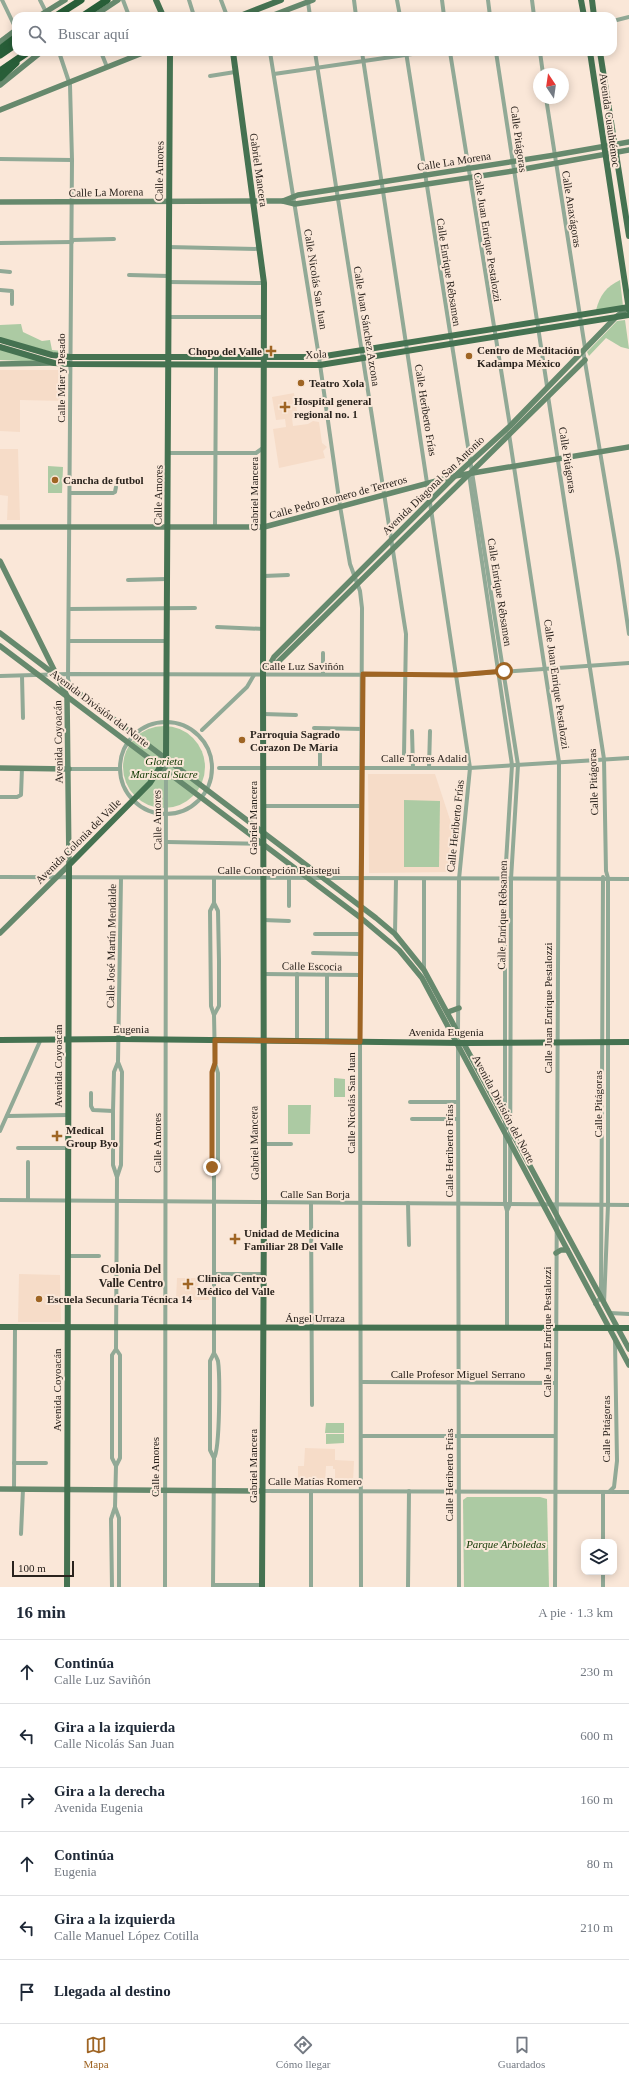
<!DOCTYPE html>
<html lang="es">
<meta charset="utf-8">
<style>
:root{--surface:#fff;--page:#f2f2f3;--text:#1f2937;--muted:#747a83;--line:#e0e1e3;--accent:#9f6524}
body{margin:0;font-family:Georgia,serif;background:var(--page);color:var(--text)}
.controls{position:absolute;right:12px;bottom:12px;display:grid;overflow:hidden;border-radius:8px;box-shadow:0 2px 10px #0003}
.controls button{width:36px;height:36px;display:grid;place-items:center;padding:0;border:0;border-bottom:1px solid var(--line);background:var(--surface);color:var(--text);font:20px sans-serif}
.compass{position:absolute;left:533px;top:68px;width:36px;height:36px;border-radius:50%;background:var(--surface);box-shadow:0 2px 10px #0003;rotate:347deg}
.scale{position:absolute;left:12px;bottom:10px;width:62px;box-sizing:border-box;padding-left:4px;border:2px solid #2a231d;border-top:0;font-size:11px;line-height:14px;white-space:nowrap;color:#2a231d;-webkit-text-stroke:3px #fae7d8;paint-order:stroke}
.stop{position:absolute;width:12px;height:12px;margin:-9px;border:3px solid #9f6524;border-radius:50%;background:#fff}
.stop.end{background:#9f6524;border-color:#fff;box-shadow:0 1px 4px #0008}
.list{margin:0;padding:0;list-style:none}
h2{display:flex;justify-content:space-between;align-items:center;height:52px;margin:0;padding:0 16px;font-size:17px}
h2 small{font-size:13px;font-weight:400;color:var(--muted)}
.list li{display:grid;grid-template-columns:26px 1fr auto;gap:12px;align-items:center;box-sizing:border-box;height:64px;padding:0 16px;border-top:1px solid var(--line)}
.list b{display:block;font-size:15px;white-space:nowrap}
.list p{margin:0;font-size:13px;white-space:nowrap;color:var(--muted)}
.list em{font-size:13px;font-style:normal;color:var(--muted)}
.icon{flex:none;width:22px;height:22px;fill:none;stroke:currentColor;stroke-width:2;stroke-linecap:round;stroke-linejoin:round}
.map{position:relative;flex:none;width:629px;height:1587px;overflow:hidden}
.search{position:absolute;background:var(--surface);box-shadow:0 2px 10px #0003;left:12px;right:12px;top:12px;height:44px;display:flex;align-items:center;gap:10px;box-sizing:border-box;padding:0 14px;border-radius:12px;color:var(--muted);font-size:15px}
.sheet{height:436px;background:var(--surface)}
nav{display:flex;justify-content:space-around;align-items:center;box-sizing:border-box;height:56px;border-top:1px solid var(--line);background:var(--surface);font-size:11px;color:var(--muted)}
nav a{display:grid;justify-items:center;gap:2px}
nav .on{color:var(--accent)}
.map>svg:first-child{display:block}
</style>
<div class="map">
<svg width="629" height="1587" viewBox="0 0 629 1587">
<rect width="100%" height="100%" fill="#fae7d8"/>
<g fill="#f6dcc8">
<path d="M0 370H63V401L20 400V432L0 431Z"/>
<path d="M294 393 298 417 292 418 293 426 308 424 313 421 319 422 322 443 327 447 323 451 325 458 279 468 273 429 286 427 285 419 276 420 272 397Z"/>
<path d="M0 449H18L20 520H7L8 496 0 495Z"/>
<path d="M368 774H435L457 841 455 872 369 873Z"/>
<path d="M19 1274 60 1275 61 1322H18Z"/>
<path d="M177 1278H199L198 1290 209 1291V1300H176Z"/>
<path d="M305 1448 335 1449V1460L354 1461 353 1482H335V1469H333V1466H326L325 1484H298V1466H304Z"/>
</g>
<g fill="#accaa3">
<path d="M620 280 623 306 596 310C600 295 606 287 620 280Z"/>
<path d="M625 320 629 349 621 347 606 338 589 356 587 352 617 321Z"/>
<path d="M21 324 23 332 42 341 50 340 52 350 63 351V355L0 338V325Z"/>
<path d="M0 349 43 362 0 360Z"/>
<path d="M48 466 63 467 62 493H48Z"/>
<circle cx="164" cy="767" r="41"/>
<path d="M404 800 440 801 439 867H404Z"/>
<path d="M334 1078 345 1079V1097H334Z"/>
<path d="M288 1105H311L310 1134H288Z"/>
<path d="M326 1423H344V1433H325Z"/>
<path d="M326 1434H344V1443L326 1444Z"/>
<path d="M467 1497H540L547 1499 549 1587H464L463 1500Z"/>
</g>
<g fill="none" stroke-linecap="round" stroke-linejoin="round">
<g stroke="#91a996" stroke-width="4">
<path d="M2 0 16 29"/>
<path d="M40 0 46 12"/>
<path d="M123 0 129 16"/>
<path d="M189 0 194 16"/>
<path d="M221 0 227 16"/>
<path d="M354 0 356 16"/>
<path d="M397 0 400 16"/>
<path d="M442 0 444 16"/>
<path d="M488 0 490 16"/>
<path d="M532 0 534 16"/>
<path d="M308 2 310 16"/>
<path d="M613 21 629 17"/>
<path d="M59 52 70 85 72 160 68 679 70 686"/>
<path d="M101 52 107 67"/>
<path d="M270 52 319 357 340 506 350 564 360 591 362 608 360 1042 361 1587"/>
<path d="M315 52 406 634 404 755"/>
<path d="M362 52 470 768 459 879 458 1033"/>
<path d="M406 52 518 765 511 879 510 1204 507 1211"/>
<path d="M450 52 510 426"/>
<path d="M496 52 547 386"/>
<path d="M540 52 543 74"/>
<path d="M274 74 426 52"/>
<path d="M210 76 235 72"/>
<path d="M546 98 585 348"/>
<path d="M0 159 72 160"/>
<path d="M72 240 114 239"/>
<path d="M0 243 72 242"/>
<path d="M168 247 260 249"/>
<path d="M0 271 10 272"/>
<path d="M129 275 168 276"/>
<path d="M168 282 264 283"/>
<path d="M0 290 12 291V304"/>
<path d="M168 317H264"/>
<path d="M583 350 618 559 629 634"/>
<path d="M548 396 604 759 606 871 608 878V1205L604 1304"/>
<path d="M509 434 559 762 555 1587"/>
<path d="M168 453H256L263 448"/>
<path d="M469 474 512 765 505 879V1204L507 1211V1327"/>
<path d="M70 493H113L115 492 116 487"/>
<path d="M215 527 216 366"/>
<path d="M264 576 288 575"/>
<path d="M128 580 167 579"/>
<path d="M69 609 195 608"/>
<path d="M217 627 264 629"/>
<path d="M69 641H166"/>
<path d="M323 653V674"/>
<path d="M0 676 68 674 457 675 629 663"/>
<path d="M22 676 23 718"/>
<path d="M263 714 296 715"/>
<circle cx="166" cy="768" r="46"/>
<path d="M314 728 363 729"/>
<path d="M202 730 247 687 254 675"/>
<path d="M412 731 413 768"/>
<path d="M320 745V768"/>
<path d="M219 768H470L629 758"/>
<path d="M429 768 430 731"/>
<path d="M69 769H119"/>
<path d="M0 797H17L21 795 22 768"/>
<path d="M263 806H362"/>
<path d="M167 842 263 844"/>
<path d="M0 877 629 879"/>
<path d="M214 878V903L218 911 219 961V1006L214 1015"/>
<path d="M424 879V970"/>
<path d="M214 903 210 911 211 1006 214 1015 215 1063 218 1073V1167L214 1175"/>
<path d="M289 906V879"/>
<path d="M263 920 289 921"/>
<path d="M315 934H361"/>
<path d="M395 934 396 879"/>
<path d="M313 953 360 954"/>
<path d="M263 974 360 975"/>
<path d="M297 974V1041"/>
<path d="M327 1041V975"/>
<path d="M458 1046 459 1587"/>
<path d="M91 1093V1106L93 1110 113 1111"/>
<path d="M410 1102H458"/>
<path d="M7 1116 68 1115"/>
<path d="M412 1119H458"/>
<path d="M0 1131 41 1039"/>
<path d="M264 1144H291"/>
<path d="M18 1148H68"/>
<path d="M28 1162V1200"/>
<path d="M117 1177 113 1165V1111L114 1072 118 1062"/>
<path d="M0 1200 629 1205"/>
<path d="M311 1203 312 1405"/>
<path d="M408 1203 409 1245"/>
<path d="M67 1256H99"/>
<path d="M214 1274H264"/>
<path d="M595 1304 601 1297V1290L603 877"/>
<path d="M610 1313 629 1314"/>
<path d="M361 1382 555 1383"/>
<path d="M361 1436H555"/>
<path d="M214 1458 210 1450V1361L214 1353V1175L212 1167V1073L215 1063"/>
<path d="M14 1463H46"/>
<path d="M116 1466 120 1458V1355L116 1349"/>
<path d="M14 1489 15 1328"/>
<path d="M262 1491 629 1492"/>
<path d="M311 1491V1587"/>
<path d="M609 1492 614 1487 617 1461 615 1341"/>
<path d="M115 1507 119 1518V1587"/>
<path d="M21 1534 23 1489"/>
<path d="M603 1542V1492"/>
<path d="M213 1585H262"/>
<path d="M112 1587 111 1519 115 1507 116 1466 112 1458V1355L116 1349 117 1177 121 1165 122 1072 118 1062 121 878"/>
<path d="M165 1587 166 759"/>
<path d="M213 1587 214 1458C220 1449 220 1375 218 1361 217 1358 216 1356 214 1353"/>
<path d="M408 1587 409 1491"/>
<path d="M603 1587V1572"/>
</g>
<g stroke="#66896d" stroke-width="5.5">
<path d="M39 16 65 0"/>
<path d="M94 16 118 0"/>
<path d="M271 16 313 0"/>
<path d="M0 42 16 30"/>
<path d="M0 85 41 52"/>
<path d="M0 110 145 52"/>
<path d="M283 201 298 195 555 155 629 142"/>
<path d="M0 202 283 201 295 204 513 171 629 150"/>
<path d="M0 364 52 363"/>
<path d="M0 527H264L455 476 629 447"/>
<path d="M0 561 67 696 69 865 0 933"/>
<path d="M0 633 376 918 395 934 424 970 629 1349"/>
<path d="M0 646 361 918 399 950 422 978 629 1365"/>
<path d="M268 668 274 657 455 476 510 426 616 317 629 307"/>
<path d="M268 668 278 662 585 360"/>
<path d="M0 768 69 769"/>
<path d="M448 1012 459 1008"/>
<path d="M556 1253 561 1250H567"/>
<path d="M0 1489 262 1491"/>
</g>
<g stroke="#457251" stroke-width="6">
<path d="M156 0 163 16"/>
<path d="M581 0 584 16"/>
<path d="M592 0 594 16"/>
<path d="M240 16 281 0"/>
<path d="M233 52 264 283 263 675 264 1202 262 1587"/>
<path d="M590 52 629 310"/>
<path d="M600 52 629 236"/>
<path d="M0 340 52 355 70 357H319L629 307"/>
<path d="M0 347 54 363 70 364 320 365 629 315"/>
<path d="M0 1040 119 1039 464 1043 629 1042"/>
<path d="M0 1327 629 1328"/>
<path d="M67 1587 69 865 150 783 166 758 170 52"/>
</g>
<g stroke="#285e38" stroke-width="7">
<path d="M56 16 81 0"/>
<path d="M83 16 107 0"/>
<path d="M0 49 16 37"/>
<path d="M0 55 16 44"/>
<path d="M0 71 28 52"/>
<path d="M0 78 16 63"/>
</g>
</g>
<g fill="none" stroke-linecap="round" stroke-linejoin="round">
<path stroke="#9f6524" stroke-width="5" d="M212 1167V1072L215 1063V1040L360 1042 363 674 457 675 504 671"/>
</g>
<g fill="#9f6524" stroke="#fae7d8" stroke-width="1.5">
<path d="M269 345h4v4h4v4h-4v4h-4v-4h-4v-4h4z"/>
<circle cx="469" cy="356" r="4"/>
<circle cx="301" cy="383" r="4"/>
<path d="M283 401h4v4h4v4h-4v4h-4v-4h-4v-4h4z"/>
<circle cx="55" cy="480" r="4"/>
<circle cx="242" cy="740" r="4"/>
<path d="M55 1130h4v4h4v4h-4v4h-4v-4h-4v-4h4z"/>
<path d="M233 1233h4v4h4v4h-4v4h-4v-4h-4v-4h4z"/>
<path d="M186 1278h4v4h4v4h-4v4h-4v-4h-4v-4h4z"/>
<circle cx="39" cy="1299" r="4"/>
</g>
<g text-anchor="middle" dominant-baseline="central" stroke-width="4" stroke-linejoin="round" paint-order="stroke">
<g font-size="11" fill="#2a231d" stroke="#fae7d8">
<text transform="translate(610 120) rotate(82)">Avenida Cuauhtémoc</text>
<text transform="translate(519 139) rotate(82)">Calle Pitágoras</text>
<text transform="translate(454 161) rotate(-9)">Calle La Morena</text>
<text transform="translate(259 170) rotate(82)">Gabriel Mancera</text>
<text transform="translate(159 171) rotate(-89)">Calle Amores</text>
<text transform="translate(106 192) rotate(-1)">Calle La Morena</text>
<text transform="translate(572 209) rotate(81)">Calle Anaxágoras</text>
<text transform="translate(488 237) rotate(81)">Calle Juan Enrique Pestalozzi</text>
<text transform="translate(449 272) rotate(81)">Calle Enrique Rébsamen</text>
<text transform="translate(316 279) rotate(81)">Calle Nicolás San Juan</text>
<text transform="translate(367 326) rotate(81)">Calle Juan Sánchez Azcona</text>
<text transform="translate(316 354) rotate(-3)">Xola</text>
<text transform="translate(61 378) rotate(-90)">Calle Mier y Pesado</text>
<text transform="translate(426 410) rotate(81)">Calle Heriberto Frías</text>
<text transform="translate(568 460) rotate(81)">Calle Pitágoras</text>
<text transform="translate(433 485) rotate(-44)">Avenida Diagonal San Antonio</text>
<text transform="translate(254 494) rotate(-90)">Gabriel Mancera</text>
<text transform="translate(158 495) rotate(-89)">Calle Amores</text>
<text transform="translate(338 497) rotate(-15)">Calle Pedro Romero de Terreros</text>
<text transform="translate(500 592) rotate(81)">Calle Enrique Rébsamen</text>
<text x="303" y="666">Calle Luz Saviñón</text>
<text transform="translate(557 684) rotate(82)">Calle Juan Enrique Pestalozzi</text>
<text transform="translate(100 708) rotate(37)">Avenida División del Norte</text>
<text transform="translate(58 742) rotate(-91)">Avenida Coyoacán</text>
<text x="424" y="758">Calle Torres Adalid</text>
<text transform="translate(593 782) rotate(-92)">Calle Pitágoras</text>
<text transform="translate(253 818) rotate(-90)">Gabriel Mancera</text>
<text transform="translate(157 820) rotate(-91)">Calle Amores</text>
<text transform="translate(455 826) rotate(-84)">Calle Heriberto Frías</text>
<text transform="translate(78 841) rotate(-45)">Avenida Colonia del Valle</text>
<text x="279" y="870">Calle Concepción Beistegui</text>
<text transform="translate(502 915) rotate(-89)">Calle Enrique Rébsamen</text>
<text transform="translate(111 946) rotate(-89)">Calle José Martín Mendalde</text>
<text transform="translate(312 966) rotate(1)">Calle Escocia</text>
<text transform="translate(548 1008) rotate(-90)">Calle Juan Enrique Pestalozzi</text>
<text x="131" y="1029">Eugenia</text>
<text x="446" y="1032">Avenida Eugenia</text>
<text transform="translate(58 1066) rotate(-90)">Avenida Coyoacán</text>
<text transform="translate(351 1103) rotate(-90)">Calle Nicolás San Juan</text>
<text transform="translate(598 1104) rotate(-90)">Calle Pitágoras</text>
<text transform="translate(504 1109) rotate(62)">Avenida División del Norte</text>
<text transform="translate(157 1143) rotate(-90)">Calle Amores</text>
<text transform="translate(254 1143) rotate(-91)">Gabriel Mancera</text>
<text transform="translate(449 1151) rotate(-90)">Calle Heriberto Frías</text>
<text x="315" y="1194">Calle San Borja</text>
<text x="315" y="1318">Ángel Urraza</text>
<text transform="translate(547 1332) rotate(-90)">Calle Juan Enrique Pestalozzi</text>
<text x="458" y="1374">Calle Profesor Miguel Serrano</text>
<text transform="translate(57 1390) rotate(-90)">Avenida Coyoacán</text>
<text transform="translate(606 1429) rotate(-90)">Calle Pitágoras</text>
<text transform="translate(253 1466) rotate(-90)">Gabriel Mancera</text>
<text transform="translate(155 1467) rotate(-90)">Calle Amores</text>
<text transform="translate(449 1475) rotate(-90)">Calle Heriberto Frías</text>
<text x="315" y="1481">Calle Matías Romero</text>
</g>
<g font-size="11" font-weight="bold" fill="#2a231d" stroke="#fae7d8" text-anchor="start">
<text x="477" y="350">Centro de Meditación<tspan x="477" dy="13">Kadampa México</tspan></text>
<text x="262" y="351" text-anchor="end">Chopo del Valle</text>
<text x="309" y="383">Teatro Xola</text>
<text x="294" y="401">Hospital general<tspan x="294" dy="13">regional no. 1</tspan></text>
<text x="63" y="480">Cancha de futbol</text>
<text x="250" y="734">Parroquia Sagrado<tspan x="250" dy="13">Corazon De Maria</tspan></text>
<text x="66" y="1130">Medical<tspan x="66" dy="13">Group Byo</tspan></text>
<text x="244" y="1233">Unidad de Medicina<tspan x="244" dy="13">Familiar 28 Del Valle</tspan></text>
<text x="197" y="1278">Clinica Centro<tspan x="197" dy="13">Médico del Valle</tspan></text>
<text x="47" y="1299">Escuela Secundaria Técnica 14</text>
</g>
<g font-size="11" font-style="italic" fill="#0f3600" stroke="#fae7d8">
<text x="164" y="761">Glorieta<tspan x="164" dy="13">Mariscal Sucre</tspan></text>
<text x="506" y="1544">Parque Arboledas</text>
</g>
<g font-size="12" font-weight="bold" fill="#2a231d" stroke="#fae7d8">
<text x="131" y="1269">Colonia Del<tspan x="131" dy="14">Valle Centro</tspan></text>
</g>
</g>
</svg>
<div class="controls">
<button><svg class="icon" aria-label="layers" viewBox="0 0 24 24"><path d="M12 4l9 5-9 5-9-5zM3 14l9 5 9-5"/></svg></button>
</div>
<svg class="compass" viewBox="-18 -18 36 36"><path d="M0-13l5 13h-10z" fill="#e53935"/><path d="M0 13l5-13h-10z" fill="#747a83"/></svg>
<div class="scale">100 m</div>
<div class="stop" style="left:504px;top:671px"></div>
<div class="stop end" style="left:212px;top:1167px"></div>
<div class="search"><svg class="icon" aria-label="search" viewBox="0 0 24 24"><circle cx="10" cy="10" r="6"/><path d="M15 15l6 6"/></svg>Buscar aquí</div>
</div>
<section class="sheet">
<h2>16 min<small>A pie · 1.3 km</small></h2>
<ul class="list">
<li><svg class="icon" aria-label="ahead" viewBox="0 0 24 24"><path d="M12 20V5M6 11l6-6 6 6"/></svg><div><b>Continúa</b><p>Calle Luz Saviñón</p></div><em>230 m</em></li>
<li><svg class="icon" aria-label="left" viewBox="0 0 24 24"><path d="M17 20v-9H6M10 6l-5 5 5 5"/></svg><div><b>Gira a la izquierda</b><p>Calle Nicolás San Juan</p></div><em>600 m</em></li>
<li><svg class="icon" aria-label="right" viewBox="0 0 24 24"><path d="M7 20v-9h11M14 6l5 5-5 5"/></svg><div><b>Gira a la derecha</b><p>Avenida Eugenia</p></div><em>160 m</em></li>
<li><svg class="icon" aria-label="ahead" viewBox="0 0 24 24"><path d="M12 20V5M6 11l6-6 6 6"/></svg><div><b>Continúa</b><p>Eugenia</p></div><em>80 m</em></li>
<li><svg class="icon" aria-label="left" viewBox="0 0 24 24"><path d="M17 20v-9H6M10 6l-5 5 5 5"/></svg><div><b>Gira a la izquierda</b><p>Calle Manuel López Cotilla</p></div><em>210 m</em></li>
<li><svg class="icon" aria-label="arrive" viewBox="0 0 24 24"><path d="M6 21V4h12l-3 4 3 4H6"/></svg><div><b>Llegada al destino</b></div></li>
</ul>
</section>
<nav>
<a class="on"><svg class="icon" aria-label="map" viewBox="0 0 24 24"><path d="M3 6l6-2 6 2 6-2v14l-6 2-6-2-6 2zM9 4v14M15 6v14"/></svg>Mapa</a>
<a><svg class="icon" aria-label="directions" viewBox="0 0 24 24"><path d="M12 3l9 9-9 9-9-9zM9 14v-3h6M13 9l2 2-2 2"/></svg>Cómo llegar</a>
<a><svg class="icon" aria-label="saved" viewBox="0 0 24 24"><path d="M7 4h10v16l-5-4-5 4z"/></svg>Guardados</a>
</nav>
